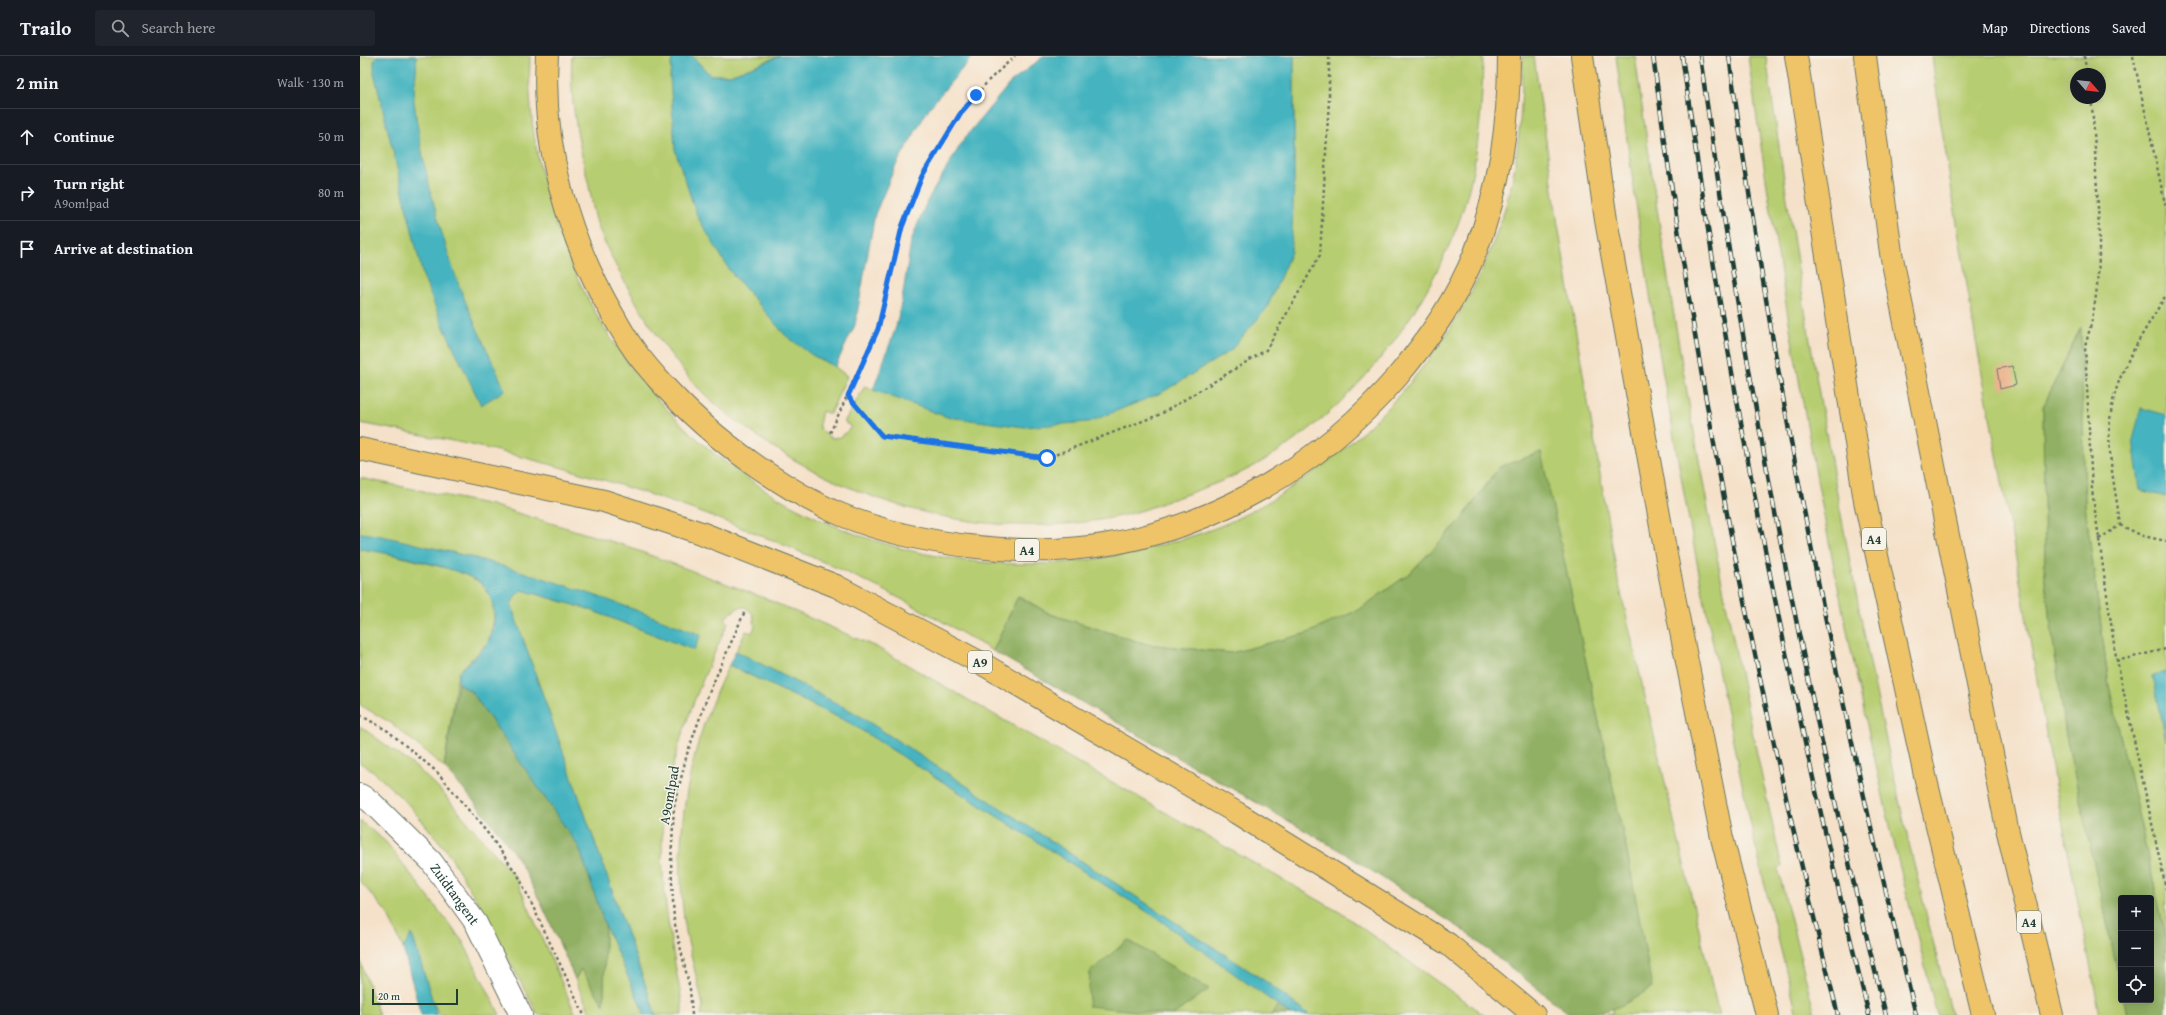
<!DOCTYPE html>
<meta charset="utf-8">
<style>
:root{--surface:#171b24;--page:#20242c;--text:#f1f3f6;--muted:#9ea1a6;--line:#363941}
body{margin:0;font-family:"Gentium Book Plus",serif;background:var(--page);color:var(--text)}
.controls{position:absolute;right:12px;bottom:12px;display:grid;overflow:hidden;border-radius:4px;box-shadow:0 4px 16px #0002}
.controls button{width:36px;height:36px;display:grid;place-items:center;padding:0;border:0;border-bottom:1px solid var(--line);background:var(--surface);color:var(--text);font:20px sans-serif}
.compass{position:absolute;left:1710px;top:12px;width:36px;height:36px;border-radius:50%;background:var(--surface);box-shadow:0 4px 16px #0002;rotate:118deg}
.scale{position:absolute;left:12px;bottom:10px;width:86px;box-sizing:border-box;padding-left:4px;border:2px solid #1f3d34;border-top:0;font-size:11px;line-height:14px;white-space:nowrap;color:#1f3d34;-webkit-text-stroke:3px #f7f3e8;paint-order:stroke}
.stop{position:absolute;width:12px;height:12px;margin:-9px;border:3px solid #1a73e8;border-radius:50%;background:#fff}
.stop.end{background:#1a73e8;border-color:#fff;box-shadow:0 1px 4px #0008}
.list{margin:0;padding:0;list-style:none}
h2{display:flex;justify-content:space-between;align-items:center;height:52px;margin:0;padding:0 16px;font-size:17px}
h2 small{font-size:13px;font-weight:400;color:var(--muted)}
.list li{display:grid;grid-template-columns:26px 1fr auto;gap:12px;align-items:center;box-sizing:border-box;height:56px;padding:0 16px;border-top:1px solid var(--line)}
.list b{display:block;font-size:15px;white-space:nowrap}
.list p{margin:0;font-size:13px;white-space:nowrap;color:var(--muted)}
.list em{font-size:13px;font-style:normal;color:var(--muted)}
.icon{flex:none;width:22px;height:22px;fill:none;stroke:currentColor;stroke-width:2;stroke-linecap:round;stroke-linejoin:round}
.map{position:relative;flex:none;width:1806px;height:959px;overflow:hidden}
header{display:flex;align-items:center;gap:24px;box-sizing:border-box;height:56px;padding:0 20px;background:var(--surface);border-bottom:1px solid var(--line)}
header strong{font-size:19px}
nav{display:flex;gap:22px;margin-inline-start:auto;font-size:14px}
.search{width:280px;height:36px;background:var(--page);display:flex;align-items:center;gap:10px;box-sizing:border-box;padding:0 14px;border-radius:4px;color:var(--muted);font-size:15px}
main{display:flex}
aside{flex:1;background:var(--surface)}
.map>svg:first-child{display:block}
</style>
<header>
<strong>Trailo</strong>
<div class="search"><svg class="icon" aria-label="search" viewBox="0 0 24 24"><circle cx="10" cy="10" r="6"/><path d="M15 15l6 6"/></svg>Search here</div>
<nav><a>Map</a><a>Directions</a><a>Saved</a></nav>
</header>
<main>
<aside>
<h2>2 min<small>Walk · 130 m</small></h2>
<ul class="list">
<li><svg class="icon" aria-label="ahead" viewBox="0 0 24 24"><path d="M12 20V5M6 11l6-6 6 6"/></svg><div><b>Continue</b></div><em>50 m</em></li>
<li><svg class="icon" aria-label="right" viewBox="0 0 24 24"><path d="M7 20v-9h11M14 6l5 5-5 5"/></svg><div><b>Turn right</b><p>A9om!pad</p></div><em>80 m</em></li>
<li><svg class="icon" aria-label="arrive" viewBox="0 0 24 24"><path d="M6 21V4h12l-3 4 3 4H6"/></svg><div><b>Arrive at destination</b></div></li>
</ul>
</aside>
<div class="map">
<svg width="1806" height="959" viewBox="0 0 1806 959">
<rect width="100%" height="100%" fill="#f7f3e8"/>
<filter id="ink" filterUnits="userSpaceOnUse"><feTurbulence type="fractalNoise" baseFrequency=".025" numOctaves="2"/><feDisplacementMap in="SourceGraphic" scale="8" xChannelSelector="R" yChannelSelector="G"/><feConvolveMatrix kernelMatrix="1 2 1 2 8 2 1 2 1" color-interpolation-filters="sRGB"/></filter>
<filter id="wash" filterUnits="userSpaceOnUse"><feTurbulence type="fractalNoise" baseFrequency=".012" numOctaves="4" result="noise"/><feDisplacementMap in="SourceGraphic" scale="16" xChannelSelector="R" yChannelSelector="G"/><feGaussianBlur stdDeviation="0.9" result="paint"/><feColorMatrix in="noise" values="0 0 0 0 0 0 0 0 0 0 0 0 0 0 0 0 0 1.4 0 .05"/><feComposite in="paint" operator="in"/></filter>
<g filter="url(#wash)">
<rect width="100%" height="100%" fill="#f5e1c9"/>
<g fill="#b7cd71" stroke="#6b8552" fill-rule="evenodd">
<path d="M0 0H170C165 91 197 196 245 273 359 457 578 547 789 492 817 485 846 477 872 465 920 442 964 411 1003 376 1055 327 1100 269 1127 202 1141 168 1153 132 1157 95 1161 64 1162 32 1163 0H1174L1198 169 1258 524 1359 959H1241L1253 957 1269 806 1211 538 1139 411 1101 464 1050 517 1000 553 948 577 871 597 786 588 690 558 659 540 633 595C587 568 541 541 492 519 389 471 280 432 170 403 114 388 57 378 0 367Z"/>
<path d="M212 0H312L310 21 452 299 475 311 487 320 470 358 462 355 459 369 461 374 471 382 481 381 491 371 484 366 505 330 587 361 934 129V0H1123C1122 58 1118 118 1096 173 1057 270 988 357 896 409 873 422 846 431 822 440 806 445 789 453 773 457 646 489 509 457 403 384 377 366 351 347 330 323 308 296 289 269 272 239 260 218 248 196 239 173 234 160 232 145 229 130 219 88 209 44 212 0Z"/>
<path d="M332 0H420L370 19H350Z"/>
<path d="M1256 0H1275C1312 272 1361 543 1422 811L1418 813 1455 959H1437C1423 900 1407 842 1394 783 1337 524 1289 263 1256 0Z"/>
<path d="M1388 0H1406C1441 249 1485 498 1539 744 1555 816 1574 887 1591 959H1577C1560 889 1541 819 1525 749 1468 502 1423 251 1388 0Z"/>
<path d="M1572 0H1806V359L1781 352 1780 434 1806 441V616L1793 620 1806 685V881L1749 630 1725 449 1720 272 1683 351 1685 526 1706 680 1761 931V944H1764L1767 959H1740L1695 729 1657 508 1616 285 1580 62ZM1716 18H1740V42H1716Z"/>
<path d="M0 422 131 449 260 488 402 541 516 591 981 857 1124 959H949L908 927 495 657 376 595 386 575 392 577 395 570 393 558 385 551 377 552 365 562 368 567C345 617 323 667 310 721 308 730 305 740 304 750 297 817 310 881 322 946V959H296L151 549 155 540 162 534 228 553 334 594 133 507 92 496 0 477Z"/>
<path d="M0 493 17 495 98 515 121 527 132 543 134 563 128 586 98 617 84 711 31 667 0 649Z"/>
<path d="M369 609 490 667 797 862 918 949 911 959H341L343 950C337 921 328 892 324 863 313 775 329 688 369 609Z"/>
<path d="M0 670 57 712 80 734 155 821 216 959H178L119 848 87 795 48 748 13 715 0 707Z"/>
<path d="M0 765 26 786 103 886 140 959H80L70 941 52 879 43 892 27 857 0 825Z"/>
<path d="M245 869 285 959H231L215 923 221 913 244 949Z"/>
<path d="M0 904 19 959H0Z"/>
</g>
<g fill="#91b063" stroke="#58764c">
<path d="M1721 271 1725 449 1749 630 1806 881V959H1767L1764 944H1791V842H1761V931L1706 680 1685 526 1683 351Z"/>
<path d="M1181 396 1269 806 1292 931C1259 953 1248 959 1207 956L1103 874 984 797 633 595 658 540 690 558 786 588 871 597 948 577 1000 553 1050 517 1101 464 1139 411Z"/>
<path d="M98 627 112 636 219 791 245 869 244 949 221 913 215 923C198 884 181 844 160 807 139 772 110 742 84 711Z"/>
<path d="M768 884 849 933 813 959 728 950 730 916Z"/>
<path d="M918 949 931 959H911Z"/>
</g>
<g fill="#45b4c0" stroke="#32787a">
<path d="M17 0H56C58 15 53 30 54 45 60 95 72 146 87 194 101 242 125 288 145 334L121 349 80 263 63 220 14 17V5Z"/>
<path d="M312 0H332L350 19H370L420 0H613L569 52 535 111 515 158 495 269 475 311 452 299 425 279 370 215 337 160 315 94 310 21Z"/>
<path d="M684 0H934V129L931 196 907 252 870 295 801 337 729 366 664 371 587 361 513 334 536 271 543 238 551 185 567 145 604 83 650 27Z"/>
<path d="M1781 352 1806 359V441L1780 434 1773 384Z"/>
<path d="M0 477C23 479 46 486 69 491 162 512 252 544 341 579L334 594 228 553 162 534 155 540 151 549 296 959H285L245 869 219 791 112 636 98 627V617C106 608 123 595 128 586 138 571 136 539 121 527 102 512 25 496 0 493Z"/>
<path d="M376 595 495 657 908 927 949 959H931L797 862 490 667 369 609Z"/>
<path d="M1806 616V685L1793 619Z"/>
<path d="M52 878 77 959H61L43 892Z"/>
</g>
<g id="blocks">
<path fill="#ebb18a" d="M1652 310 1656 329 1640 333 1637 313Z"/>
</g>
</g>
<g filter="url(#ink)">
<use href="#blocks" fill-opacity="0" stroke="#6a7668" stroke-width="1"/>
<g fill="none" stroke-linecap="round" stroke-linejoin="round">
<g stroke="#6a7668" stroke-width="24">
<g id="minor">
<path id="s1" d="M0 739 10 745 71 805 116 867 161 959"/>
</g>
</g>
<g stroke="#6a7668" stroke-width="24">
<g id="highway">
<path d="M187 0C181 89 208 182 253 259 259 270 265 281 273 292 280 303 289 312 297 322 326 355 359 384 395 409 422 428 451 446 482 459 525 477 571 486 617 491 648 494 679 496 710 493 836 483 955 416 1037 321 1068 284 1097 242 1115 197 1140 132 1149 69 1149 0"/>
<path d="M1222 0 1246 164 1309 515 1362 782 1407 959"/>
<path d="M1436 0 1505 445 1566 724 1623 959"/>
<path d="M1505 0 1531 197 1647 772 1692 959"/>
<path d="M0 393 244 445 341 477 476 530 621 607 877 757 1088 888 1174 959"/>
</g>
</g>
<g stroke="#6a7668" stroke-width="2.5" stroke-dasharray="3 3" stroke-linecap="butt">
<path d="M1724 0 1727 18"/>
<path d="M1773 0 1806 152"/>
<path d="M1731 42C1734 67 1735 93 1736 118 1740 178 1743 232 1725 290L1732 434 1755 595 1806 833"/>
<path d="M488 340 522 379 687 402 801 358 906 294 960 199 969 44V0"/>
<path d="M470 377 518 273 542 171 562 120 600 58 629 24 655 0"/>
<path d="M1760 469 1783 480 1806 485"/>
<path d="M1739 483 1760 469C1756 433 1745 393 1751 357 1756 315 1785 275 1806 239"/>
<path d="M1756 605 1806 593"/>
<path d="M0 659 28 675 77 716 130 780 159 821 224 959"/>
<path d="M332 959 330 933 314 864 311 806 314 751 327 698 348 639 385 555"/>
</g>
<use href="#minor" stroke="#fff" stroke-width="22"/>
<use href="#highway" stroke="#efc469" stroke-width="22"/>
<g stroke="#1f3d34" stroke-width="4.5">
<g id="rail">
<path d="M1293 0C1336 323 1398 643 1478 959"/>
<path d="M1322 0C1367 323 1430 643 1509 959"/>
<path d="M1340 0C1385 323 1446 643 1526 959"/>
<path d="M1369 0C1413 323 1477 643 1556 959"/>
</g>
</g>
<use href="#rail" stroke="#f7f3e8" stroke-width="3" stroke-dasharray="9" stroke-linecap="butt"/>
</g>
</g>
<g fill="none" stroke-linecap="round" stroke-linejoin="round" filter="url(#ink)">
<path stroke="#1a73e8" stroke-width="5" d="M616 39 600 58 562 120 542 171 518 273 488 340 522 380 687 402"/>
</g>
<g text-anchor="middle" dominant-baseline="central" stroke-width="3" stroke-linejoin="round" paint-order="stroke">
<g fill="#f7f3e8" stroke="#60746a" stroke-width="1">
<rect x="1502" y="472" width="24" height="22" rx="3"/>
<rect x="655" y="483" width="24" height="22" rx="3"/>
<rect x="608" y="595" width="24" height="22" rx="3"/>
<rect x="1657" y="855" width="24" height="22" rx="3"/>
</g>
<g font-size="13" font-weight="bold" fill="#1f3d34">
<text x="1514" y="483">A4</text>
<text x="667" y="494">A4</text>
<text x="620" y="606">A9</text>
<text x="1669" y="866">A4</text>
</g>
<g font-size="14" fill="#1f3d34" stroke="#f7f3e8">
<text transform="translate(309 739) rotate(-80)">A9om!pad</text>
<text stroke="none"><textPath href="#s1" startOffset="138">Zuidtangent</textPath></text>
</g>
</g>
</svg>
<div class="controls">
<button>+</button>
<button>−</button>
<button><svg class="icon" aria-label="locate" viewBox="0 0 24 24"><circle cx="12" cy="12" r="6"/><path d="M12 2v4M12 18v4M2 12h4M18 12h4"/></svg></button>
</div>
<svg class="compass" viewBox="-18 -18 36 36"><path d="M0-13l5 13h-10z" fill="#e53935"/><path d="M0 13l5-13h-10z" fill="#9ea1a6"/></svg>
<div class="scale">20 m</div>
<div class="stop" style="left:687px;top:402px"></div>
<div class="stop end" style="left:616px;top:39px"></div>
</div>
</main>
